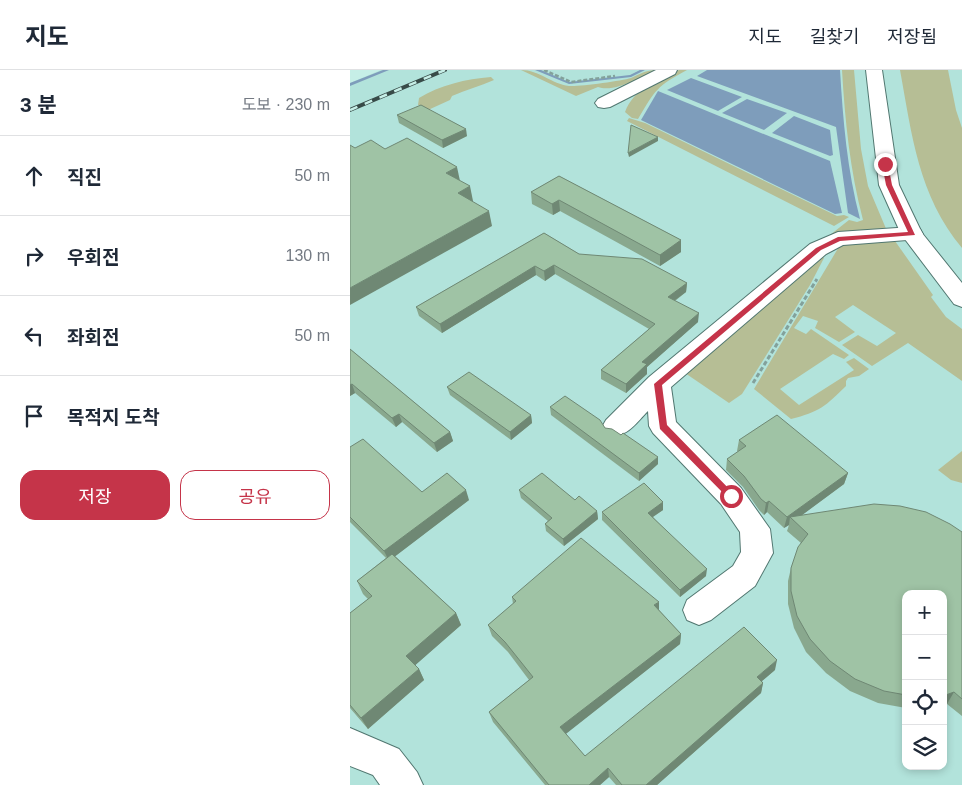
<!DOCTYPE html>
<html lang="ko">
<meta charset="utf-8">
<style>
:root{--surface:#fff;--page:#f6f6f7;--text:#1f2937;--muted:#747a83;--line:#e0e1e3;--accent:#c53449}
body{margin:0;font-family:Helvetica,"Noto Sans KR",sans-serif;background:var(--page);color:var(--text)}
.controls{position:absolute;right:15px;bottom:15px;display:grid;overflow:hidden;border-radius:10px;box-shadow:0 2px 8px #0003}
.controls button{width:45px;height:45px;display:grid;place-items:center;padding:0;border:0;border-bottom:1px solid var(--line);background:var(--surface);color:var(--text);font:25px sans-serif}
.stop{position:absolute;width:15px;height:15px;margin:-11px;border:4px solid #c53449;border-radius:50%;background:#fff}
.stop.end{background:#c53449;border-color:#fff;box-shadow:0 1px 5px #0008}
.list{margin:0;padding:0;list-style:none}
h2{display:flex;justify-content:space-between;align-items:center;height:65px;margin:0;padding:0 20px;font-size:21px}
h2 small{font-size:16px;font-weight:400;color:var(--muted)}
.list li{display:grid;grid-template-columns:32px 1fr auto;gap:15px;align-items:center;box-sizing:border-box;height:80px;padding:0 20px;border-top:1px solid var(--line)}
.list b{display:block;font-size:19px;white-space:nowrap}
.list em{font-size:16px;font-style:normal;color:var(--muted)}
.actions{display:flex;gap:10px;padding:15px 20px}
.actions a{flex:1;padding:11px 0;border:1px solid var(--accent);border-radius:15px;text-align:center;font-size:18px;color:var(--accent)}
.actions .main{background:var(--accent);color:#fff}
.icon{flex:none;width:28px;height:28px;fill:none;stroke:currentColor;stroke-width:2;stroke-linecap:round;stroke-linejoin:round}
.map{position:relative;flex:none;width:612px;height:715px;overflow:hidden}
header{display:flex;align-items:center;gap:30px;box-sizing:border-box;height:70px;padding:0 25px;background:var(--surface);border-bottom:1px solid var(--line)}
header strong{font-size:24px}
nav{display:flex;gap:28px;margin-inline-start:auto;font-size:18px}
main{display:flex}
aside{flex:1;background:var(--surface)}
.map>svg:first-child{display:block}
</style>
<header>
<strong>지도</strong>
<nav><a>지도</a><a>길찾기</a><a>저장됨</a></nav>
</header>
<main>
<aside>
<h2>3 분<small>도보 · 230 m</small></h2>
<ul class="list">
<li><svg class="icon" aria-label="ahead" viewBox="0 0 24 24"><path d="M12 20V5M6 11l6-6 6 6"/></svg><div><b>직진</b></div><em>50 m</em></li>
<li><svg class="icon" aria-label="right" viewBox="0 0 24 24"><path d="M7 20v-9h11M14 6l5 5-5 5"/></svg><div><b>우회전</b></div><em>130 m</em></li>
<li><svg class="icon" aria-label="left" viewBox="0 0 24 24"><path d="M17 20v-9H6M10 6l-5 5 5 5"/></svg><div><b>좌회전</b></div><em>50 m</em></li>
<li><svg class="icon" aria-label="arrive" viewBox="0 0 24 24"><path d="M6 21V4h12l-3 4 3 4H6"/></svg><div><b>목적지 도착</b></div></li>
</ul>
<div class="actions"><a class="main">저장</a><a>공유</a></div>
</aside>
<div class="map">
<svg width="612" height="715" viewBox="0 0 612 715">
<rect width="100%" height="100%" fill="#c6efe7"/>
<path fill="#b2e3db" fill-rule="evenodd" d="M31 0H612V715H0V13ZM556 524H593V696H556Z"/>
<g fill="#b6be95">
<path d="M171 0C189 0 202 14 219 16 228 17 271 11 281 8 290 4 296 0 306 0 292 7 264 23 248 17L226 26Z"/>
<path d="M329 0H337C306 17 306 19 288 49L282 48 275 42C284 18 308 11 329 0Z"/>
<path d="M492 0H504L511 79 518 116 537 161 480 165 499 150 507 152 513 150C500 100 495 51 492 0Z"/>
<path d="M550 0H598L606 40 612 58V178C568 125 562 65 550 0Z"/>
<path d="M141 7 144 10C130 16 116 20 102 26L100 30 78 40 68 35 69 28C90 15 116 9 141 7Z"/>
<path d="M279 48 295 53 487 146 494 145 499 147 484 156 277 51Z"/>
<path d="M545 171 583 225 581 227 596 247 612 259V311L558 273 522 296 492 275 508 265 527 276 546 263 503 235 485 247 505 262 489 272 465 258 468 251 453 246 444 258 456 264 461 259 499 285 494 289 483 284 430 319 449 335 504 300 496 292 504 288 519 299 509 306 498 308 496 311V316C476 336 469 342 441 349L404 319 490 175Z"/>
<path d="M472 186 474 188 460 215 392 324 379 333 335 303Z"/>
<path d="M612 381V413L601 410 588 400Z"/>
</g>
<g fill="#7e9dbb">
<path d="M357 0H490C493 50 497 100 510 149L498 143 486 57 347 6Z"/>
<path d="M341 8 392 27 368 41 317 20Z"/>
<path d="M308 21 480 91 492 143 485 144 291 50Z"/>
<path d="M397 29 437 43 414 60 372 43Z"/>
<path d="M444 46 480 60 483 85 480 86 422 63Z"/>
</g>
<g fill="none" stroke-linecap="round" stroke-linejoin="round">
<g fill="#7e9dbb" fill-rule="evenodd">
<path d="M33 0H39L0 16V13Z"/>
<path d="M185 0H191L219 12 280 5 290 0H295L281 7 219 14Z"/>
</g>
<g stroke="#517770" stroke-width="2">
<g id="minor">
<path d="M306 0H327L325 4 260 37 254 38 248 37 245 33 248 29Z"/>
<path d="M562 157 570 159 573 164 570 169 493 175 476 184 321 317 326 352 391 418 420 459 423 483 405 516 361 550 349 555 337 550 333 540 337 530 383 496 391 482 390 462 371 434 303 363 299 356 298 341C285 354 276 370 256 364L252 357 256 350 299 307 460 174 488 162Z"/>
<path d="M0 658 49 679 67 702 73 715H30L23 705 0 696Z"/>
</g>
</g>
<g stroke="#517770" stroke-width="2">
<path id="major" d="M516 0H532L549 115 572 163 612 213V237L604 234 551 164 529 115Z"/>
</g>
<path stroke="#83a19b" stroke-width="2.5" stroke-dasharray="4 2" stroke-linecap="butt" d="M194 0 221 12 265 6"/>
<path stroke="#83a19b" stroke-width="3" stroke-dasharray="4.5 2.5" stroke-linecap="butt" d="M403 313 467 209"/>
<use href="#minor" fill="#fff" fill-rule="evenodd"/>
<use href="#major" fill="#fff" fill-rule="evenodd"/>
<g stroke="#384b48" stroke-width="4">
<path id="rail" d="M0 40 95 0"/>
</g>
<use href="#rail" stroke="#c6efe7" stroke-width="2.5" stroke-dasharray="8" stroke-linecap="butt"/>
</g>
<g fill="#89a88e">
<path d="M47 45 117 66 93 78 49 53Z"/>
<path d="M209 106 331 170V182L310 196 210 141 203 145 182 134 181 122Z"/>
<path d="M194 163 229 184 337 213 336 222 325 231 348 252 297 297V304L276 323 251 309V300L299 259 205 204 195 211 186 205 92 263 69 246 66 237Z"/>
<path d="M0 279 100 362 103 371 87 382 52 352 46 357 5 323 0 326Z"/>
<path d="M97 317 181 345 182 353 161 370 100 325Z"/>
<path d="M200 337 255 358 308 394 289 411 201 345Z"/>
<path d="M389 370 498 403 494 414 452 445 612 462V646L597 634 593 635V524H556V638L528 633 500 621 476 603 456 582 444 558 438 534V511L441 498 451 473 437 461 439 455 434 458 417 442 414 445 409 440 393 417 376 400 377 389 388 382 387 381Z"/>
<path d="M0 377 72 422 119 430 45 486 106 543 111 555 65 595 69 599 74 610 18 659 0 638V543L18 529 13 524 7 511 36 488 0 452Z"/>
<path d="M169 420 225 430 247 441 248 449 214 476 196 461 195 454 198 451 171 428Z"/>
<path d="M313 432V440L303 447 356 506 330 527 252 450V442Z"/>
<path d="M162 527 309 540 331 564 330 574 215 664 235 686 425 600 412 611 413 613 411 623 307 715H266L259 707 250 715H195L143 652 139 642 179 610 158 582 142 566 138 555 163 534Z"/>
</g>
<g fill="#6f8874">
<path d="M116 59 117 66 93 78 92 70Z"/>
<path d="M308 67V71L279 87 278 83Z"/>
<path d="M107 97 110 111 96 103Z"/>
<path d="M120 116 123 131 111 137 108 123Z"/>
<path d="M209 130 210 141 203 145 202 134Z"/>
<path d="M139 141 142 156 0 235V218Z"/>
<path d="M331 170V182L310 196V185Z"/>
<path d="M204 195 205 204 195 211 194 201Z"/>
<path d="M185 196 186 205 92 263 90 254Z"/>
<path d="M337 213 336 222 317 236 318 227Z"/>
<path d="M349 243 348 252 297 297V304L276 323V314L292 292Z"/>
<path d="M2 314 5 323 0 326V315Z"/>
<path d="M49 344 52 352 46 357 42 348Z"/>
<path d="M181 345 182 353 161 370 160 362Z"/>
<path d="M100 362 103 371 87 382 84 373Z"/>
<path d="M308 387V394L289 411V403Z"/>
<path d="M498 403 494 414 444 451 440 447 439 455 434 458 437 447Z"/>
<path d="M116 420 119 430 39 491 34 481Z"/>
<path d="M419 431 417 442 414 445 416 433Z"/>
<path d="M313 432V440L298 450V443Z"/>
<path d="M247 441 248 449 214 476 213 469Z"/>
<path d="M357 499 356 506 330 527V520Z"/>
<path d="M309 532V543L304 535Z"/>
<path d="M106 543 111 555 62 598 56 586Z"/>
<path d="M331 564 330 574 212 667 210 657Z"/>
<path d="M427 590 425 600 405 617 407 607Z"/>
<path d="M69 599 74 610 18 659 11 648Z"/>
<path d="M413 613 411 623 307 715H296Z"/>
<path d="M604 622 597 634 593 635V627L594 626Z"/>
<path d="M258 698 259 707 250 715H239Z"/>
</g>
<g fill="#9fc3a5" stroke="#6f8874">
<path d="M71 35 116 59 92 70 47 45Z"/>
<path d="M281 55 308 67 278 83Z"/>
<path d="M57 68 107 97 96 103 120 116 108 123 139 141 0 218V75L5 78 21 70 35 79Z"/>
<path d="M209 106 331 170 310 185 209 130 202 134 181 122Z"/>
<path d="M194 163 229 184 292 189 337 213 318 227 349 243 292 292 297 294 276 314 251 300 305 254 204 195 194 201 185 196 90 254 66 237Z"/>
<path d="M0 279 100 362 84 373 49 344 42 348 2 314 0 315Z"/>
<path d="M119 302 181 345 160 362 97 317Z"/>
<path d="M215 326 250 350 255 358 262 359 271 365 273 363 308 387 289 403 200 337Z"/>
<path d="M427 345 498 403 437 447 419 431 416 433 411 429 394 406 377 389 396 376 389 370Z"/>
<path d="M13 369 72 422 97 403 116 420 34 481 0 447V377Z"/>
<path d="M192 403 225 430 229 426 247 441 213 469 195 454 202 448 169 420Z"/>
<path d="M294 413 313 432 298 443 357 499 330 520 252 442Z"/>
<path d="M524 434 550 436 576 442 600 454 612 462V629L604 622 593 626V524H556V625L534 621 505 609 480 591 460 569 447 546 441 521V498L448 477 458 464 440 447Z"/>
<path d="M231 468 309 532 304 535 331 564 210 657 235 686 394 557 427 590 407 607 413 613 296 715H272L258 698 239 715H199L139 642 183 607 155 572 138 555 166 531 162 527Z"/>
<path d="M42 484 106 543 56 586 69 599 11 648 0 635V543L22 526 7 511Z"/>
</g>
<path fill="#c53449" d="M535 93 538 94 542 115 565 165 490 171 471 180 312 315 317 355 384 424V428H378L310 359 304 314 466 178 488 167 558 162 536 115 532 94Z"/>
</svg>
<div class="controls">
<button>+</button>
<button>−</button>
<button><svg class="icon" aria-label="locate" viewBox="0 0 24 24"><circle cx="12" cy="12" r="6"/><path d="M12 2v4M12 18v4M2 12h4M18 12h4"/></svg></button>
<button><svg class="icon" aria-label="layers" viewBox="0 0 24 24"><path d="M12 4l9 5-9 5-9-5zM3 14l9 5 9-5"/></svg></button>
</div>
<div class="stop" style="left:381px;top:426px"></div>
<div class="stop end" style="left:535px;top:94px"></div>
</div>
</main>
